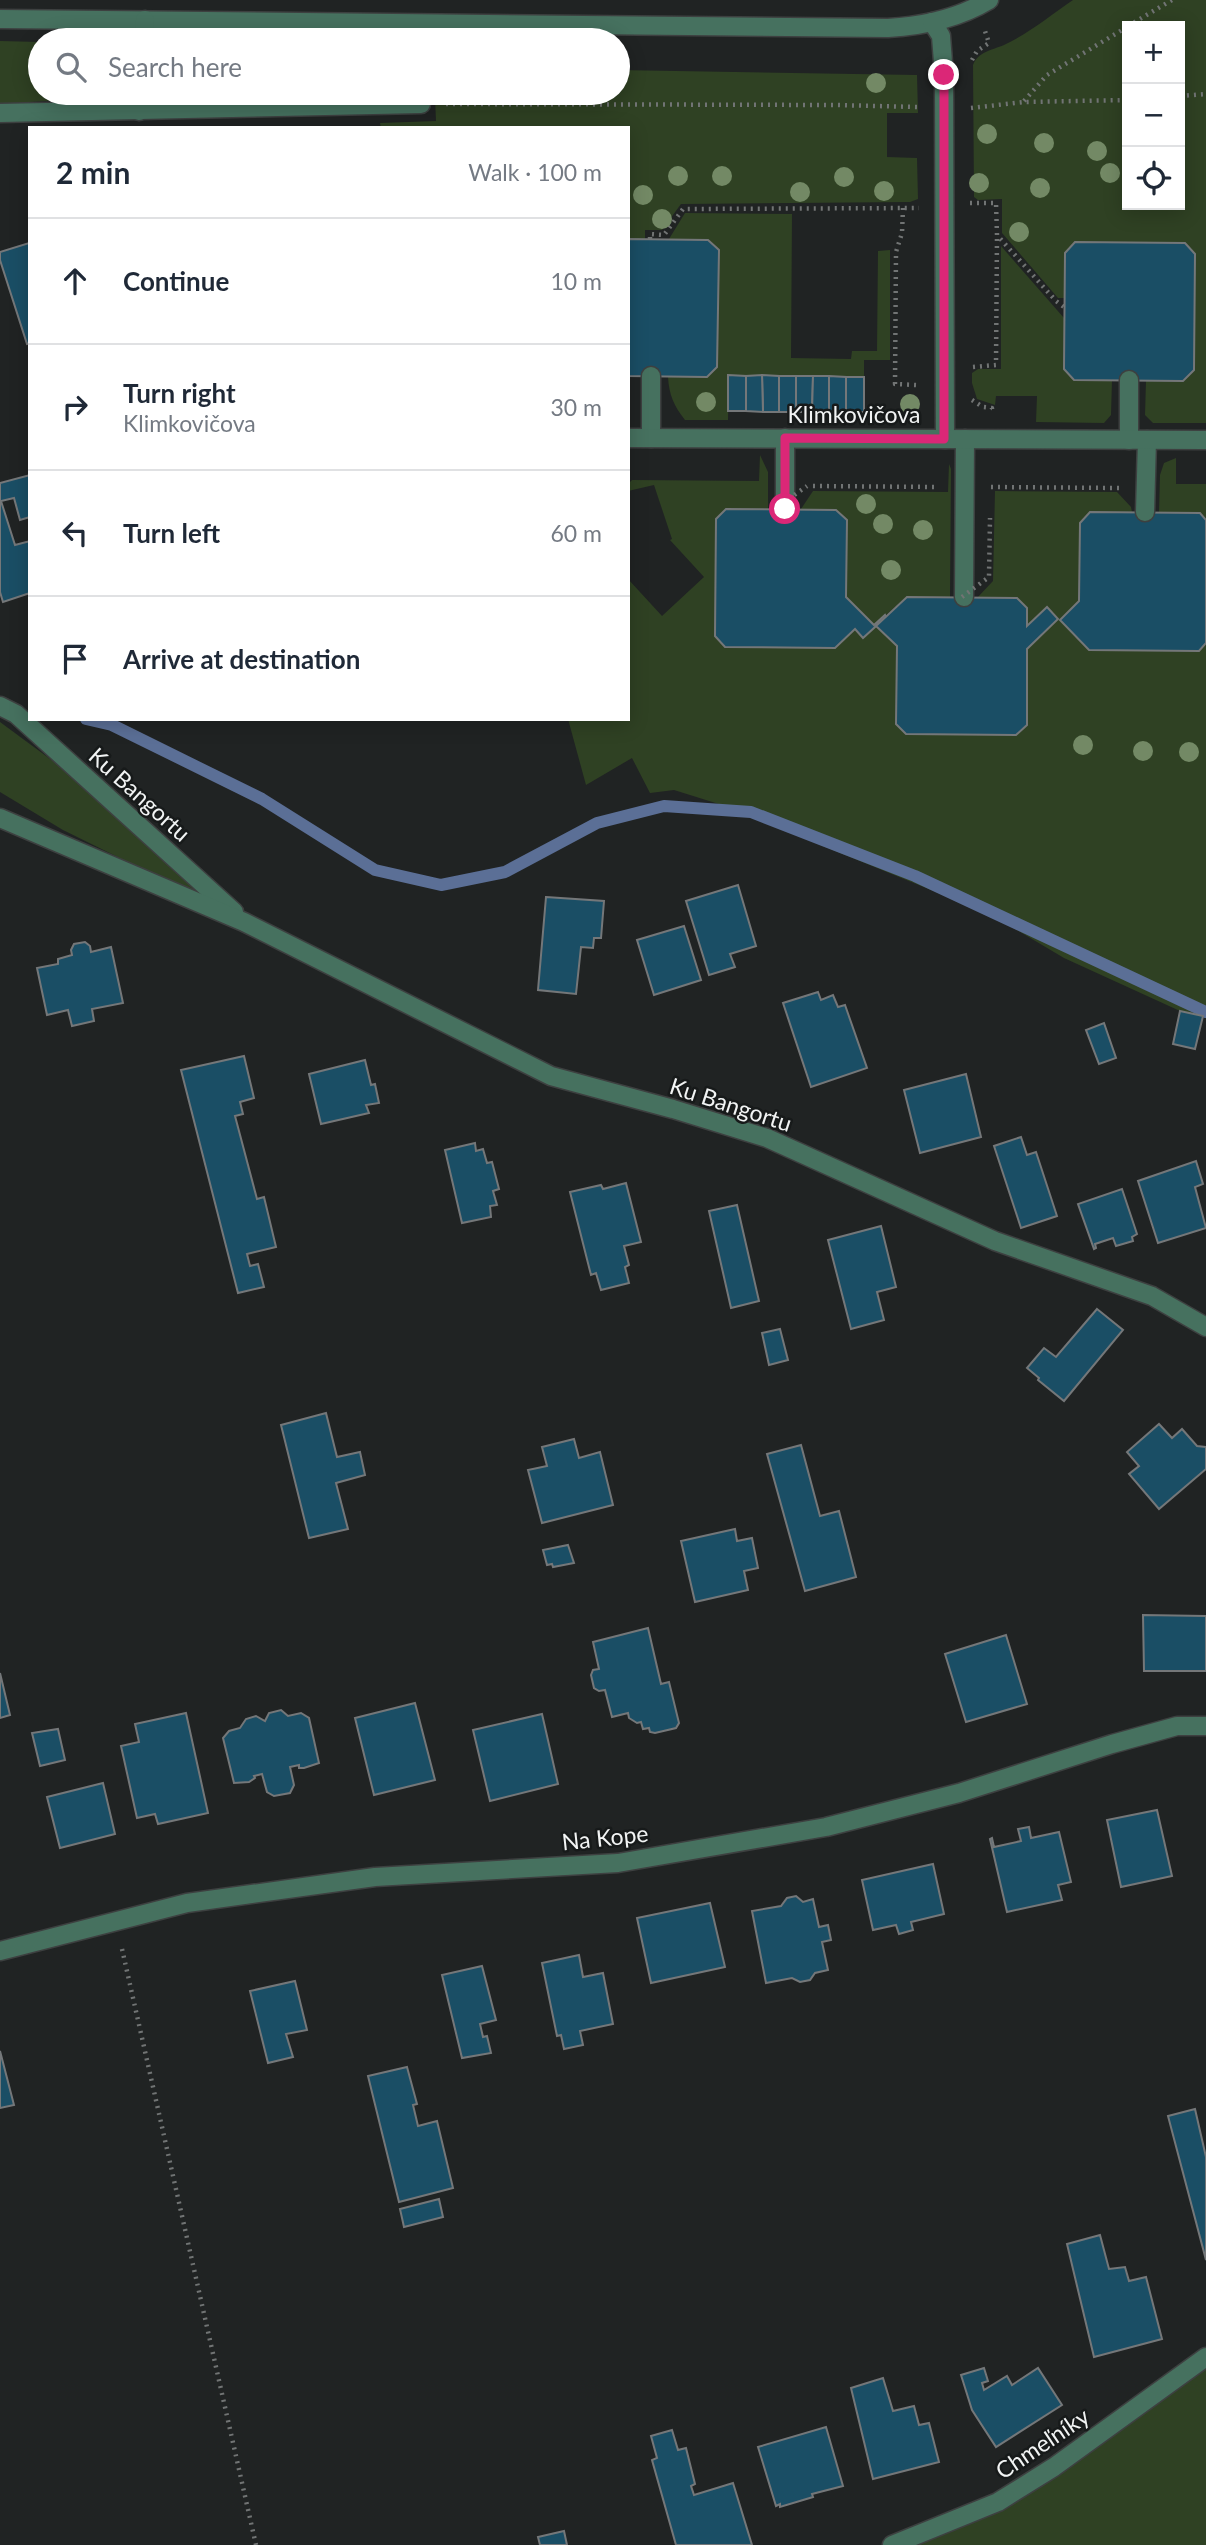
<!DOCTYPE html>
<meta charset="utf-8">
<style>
:root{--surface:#fff;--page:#f2f2f3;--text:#1f2937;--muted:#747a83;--line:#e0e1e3}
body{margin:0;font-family:Lato,sans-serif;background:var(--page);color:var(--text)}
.controls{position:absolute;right:21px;top:21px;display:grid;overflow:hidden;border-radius:0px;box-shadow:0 4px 18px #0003}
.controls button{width:63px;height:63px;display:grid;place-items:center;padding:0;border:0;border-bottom:2px solid var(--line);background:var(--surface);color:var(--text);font:35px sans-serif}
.stop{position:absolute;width:21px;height:21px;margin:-16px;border:5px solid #db2777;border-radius:50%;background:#fff}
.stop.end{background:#db2777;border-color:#fff;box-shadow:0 2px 7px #0008}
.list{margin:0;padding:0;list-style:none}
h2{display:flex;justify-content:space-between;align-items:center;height:91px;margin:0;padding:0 28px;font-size:30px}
h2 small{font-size:23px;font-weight:400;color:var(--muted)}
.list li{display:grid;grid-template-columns:46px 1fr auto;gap:21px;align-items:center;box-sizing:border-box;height:126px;padding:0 28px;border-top:2px solid var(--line)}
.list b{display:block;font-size:26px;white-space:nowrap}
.list p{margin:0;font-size:23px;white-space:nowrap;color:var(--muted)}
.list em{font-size:23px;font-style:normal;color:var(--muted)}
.icon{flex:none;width:38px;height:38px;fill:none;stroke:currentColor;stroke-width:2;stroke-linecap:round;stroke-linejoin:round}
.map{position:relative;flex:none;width:1206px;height:2545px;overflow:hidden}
.search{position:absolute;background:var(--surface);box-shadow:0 4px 18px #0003;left:28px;top:28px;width:602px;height:77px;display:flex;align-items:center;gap:18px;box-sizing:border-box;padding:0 24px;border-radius:38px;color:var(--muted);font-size:26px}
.panel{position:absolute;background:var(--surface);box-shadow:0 4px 18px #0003;left:28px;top:126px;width:602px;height:595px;border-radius:0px}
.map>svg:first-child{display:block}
</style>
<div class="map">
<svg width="1206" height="2545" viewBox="0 0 1206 2545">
<rect width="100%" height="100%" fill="#202323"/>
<g fill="#2f4123" fill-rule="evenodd">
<path d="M1073 0H1206V423H1153L1145 415 1146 381 1183 380 1194 370V254L1075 242 1065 253 1064 298H1058L1002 233V199L978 200 974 197 973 65C978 52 992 50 1004 45 1028 34 1051 15 1073 0ZM1127 26H1180V205H1127Z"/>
<path d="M0 41 40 42V93H105L91 98 0 104Z"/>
<path d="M618 70 917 75 918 113H887V157L917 158 918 199 910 202 681 204 662 230H645V239H628V128H381L380 123 436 121 435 98 188 100 177 99 162 93H618Z"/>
<path d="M685 213 792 214 791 358 851 359 852 351H877L878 251 890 250V360H864V377L729 375 728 420H685C674 406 669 395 668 377H707L717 367 719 250 708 240 669 239Z"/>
<path d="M1001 246 1064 318V370L1074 380H1112L1111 415 1104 423 1036 422 1037 396H996L995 405 977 399 972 383V373L978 369H1001Z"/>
<path d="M760 455 768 472V509H726L716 519 715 636 725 647 835 648 855 629 863 638 876 626 897 646 896 724 907 734 1016 735 1027 725V649L1058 618 1047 607 1027 626V608L1017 598H977L993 581 995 491 1117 492 1131 507 1132 512H1090L1080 522 1079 601 1060 620 1089 650 1199 651 1206 643V1017L1180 1011 1064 958 990 914 722 805 674 790 650 793 632 758 586 785 568 719H628V579L662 616 704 577 670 540 672 539 654 485 628 491V484L632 480 759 481Z"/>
<path d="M1176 458V484H1206V520L1199 513H1159L1160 475 1164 463Z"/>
<path d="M949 464 951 469 950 597H907L874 625 846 597 847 520 836 510 801 509 813 491 948 492Z"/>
<path d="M0 722 65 770 217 906 63 830 0 792Z"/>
<path d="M1206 2357V2545H892L998 2502Z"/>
</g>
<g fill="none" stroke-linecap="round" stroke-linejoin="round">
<path stroke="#5b6f96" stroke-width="12" d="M86 719 112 725 262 799 375 870 441 885 505 872 597 823 664 806 751 812 915 876 1206 1012"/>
</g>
<g fill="#1a4e65" stroke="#747779" stroke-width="2">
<path d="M628 239 708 240 719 250 717 367 707 377 628 376Z"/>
<path d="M1075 242 1185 243 1195 254 1194 370 1183 381 1074 380 1064 369 1065 253Z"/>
<path d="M29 243 30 343 27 344 0 260V252Z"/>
<path d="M728 375 746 376V411H728Z"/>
<path d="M762 375 779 376V412H763Z"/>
<path d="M762 375 763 412 746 411V376Z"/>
<rect x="779" y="376" width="17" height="36"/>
<path d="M796 376H813L812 412H796Z"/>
<path d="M813 376H829V412H812Z"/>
<path d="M829 376 846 377V412H829Z"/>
<rect x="846" y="377" width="18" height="35"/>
<path d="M30 475V517L20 520 14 498 1 501 15 545 30 541V593L3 602 0 592V483Z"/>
<path d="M726 509 836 510 847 520 846 597 874 625 885 615 886 617 863 638 855 629 835 648 725 647 715 636 716 519Z"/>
<path d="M1090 512 1200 513 1206 520V643L1199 651 1089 650 1060 620 1079 601 1080 523Z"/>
<path d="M907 597 1017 598 1027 608V626L1047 607 1058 619 1027 649V725L1016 735 906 734 896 724 897 646 876 626Z"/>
<path d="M738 885 756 946 730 954 735 967 709 975 686 901Z"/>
<path d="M546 897 604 901 601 938H594L593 948 581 947 576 994 538 990Z"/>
<path d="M684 926 701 980 654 995 637 940Z"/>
<path d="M85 942 90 946 91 952 111 947 123 1003 92 1009 94 1021 72 1026 68 1010 47 1015 37 968 58 964V959L72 955 71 950 74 944Z"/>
<path d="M818 992 821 1000 833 995 838 1007 845 1005 867 1068 811 1087 783 1003Z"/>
<path d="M1180 1011 1203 1016 1195 1049 1173 1044Z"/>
<path d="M1104 1023 1116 1058 1099 1064 1086 1030Z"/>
<path d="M244 1056 254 1098 240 1102 243 1114 235 1116 257 1199 264 1197 276 1247 247 1254 250 1266 258 1264 264 1287 238 1293 181 1070Z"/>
<path d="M365 1060 371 1085 375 1084 379 1103 366 1105 369 1113 321 1124 309 1074Z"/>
<path d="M966 1074 981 1137 920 1153 904 1090Z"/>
<path d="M1021 1137 1027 1155 1036 1152 1057 1216 1021 1228 994 1146Z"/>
<path d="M475 1143 476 1151 483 1149 487 1163 492 1162 499 1189 493 1191 497 1205 490 1206 491 1217 462 1223 445 1150Z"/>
<path d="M1196 1161 1203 1184 1195 1187 1206 1228 1158 1243 1138 1181Z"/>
<path d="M626 1183 641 1242 624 1246 629 1265 625 1267 629 1283 601 1290 596 1273 591 1275 570 1192 601 1185 603 1189Z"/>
<path d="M1122 1189 1137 1234 1132 1237 1133 1241 1116 1246 1113 1238 1095 1244 1096 1248 1094 1249 1078 1204Z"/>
<path d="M737 1205 759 1301 731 1308 709 1211Z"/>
<path d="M881 1226 896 1287 877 1292 884 1320 851 1329 828 1240Z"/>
<path d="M1097 1309 1123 1330 1064 1401 1038 1380 1039 1378 1027 1368 1044 1348 1056 1357Z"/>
<path d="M780 1329 788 1360 769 1365 762 1333Z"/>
<path d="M326 1413 337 1457 360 1452 365 1475 336 1483 348 1529 309 1538 281 1425Z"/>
<path d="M1159 1424 1172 1438 1182 1429 1197 1446 1206 1447V1469L1159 1509 1129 1474 1139 1466 1127 1452Z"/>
<path d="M574 1439 579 1458 600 1452 613 1505 542 1523 528 1470 547 1466 542 1447Z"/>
<path d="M801 1445 820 1516 839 1511 856 1577 805 1591 767 1454Z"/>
<path d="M735 1529 737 1541 752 1538 758 1568 744 1571 748 1590 695 1602 681 1541Z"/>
<path d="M568 1545 574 1563 553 1567 552 1564 547 1565 543 1550Z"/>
<path d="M1143 1615 1206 1616V1671H1144Z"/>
<path d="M648 1628 661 1684 669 1682 679 1723 676 1728 655 1733 650 1732 649 1728 643 1729 641 1722 637 1723 629 1718 628 1713 612 1717 605 1690 599 1691 594 1688 591 1675 593 1670 599 1669 593 1642Z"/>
<path d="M1006 1635 1027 1704 966 1722 945 1654Z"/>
<path d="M0 1673 10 1715 0 1718Z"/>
<path d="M415 1703 435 1780 374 1795 355 1718Z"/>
<path d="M281 1710 288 1716 301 1713 309 1718 319 1763 304 1768H299V1765L290 1767 294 1785 290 1793 274 1796 267 1792 262 1774 254 1776 255 1778 249 1782 234 1783 223 1738 229 1731 240 1728 246 1719 256 1716 265 1721 269 1713Z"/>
<path d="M186 1713 208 1813 158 1824 155 1814 137 1818 121 1746 139 1742 135 1724Z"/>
<path d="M542 1714 558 1784 490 1801 473 1730Z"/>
<path d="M58 1729 65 1760 40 1766 32 1733Z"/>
<path d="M103 1783 115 1834 60 1848 47 1797Z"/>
<path d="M1157 1810 1172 1876 1121 1887 1107 1820Z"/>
<path d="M1029 1827 1031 1838 1059 1832 1071 1882 1058 1885 1062 1900 1007 1912 990 1839 992 1838 994 1847 1021 1841 1018 1829Z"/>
<path d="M933 1864 944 1914 911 1922 913 1930 899 1934 896 1925 873 1930 862 1880Z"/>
<path d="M796 1896 803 1902 813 1899 819 1927 828 1925 831 1940 822 1942 828 1970 815 1973 810 1980 800 1982 792 1978 766 1983 752 1911 781 1906 787 1898Z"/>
<path d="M710 1903 725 1967 651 1983 637 1918Z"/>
<path d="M579 1955 583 1977 603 1973 613 2024 580 2031 583 2045 564 2049 561 2035 557 2036 542 1963Z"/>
<path d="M482 1966 496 2020 480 2024 483 2037 487 2036 491 2053 462 2058 442 1975Z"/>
<path d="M295 1981 307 2030 286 2034 293 2057 268 2063 250 1991Z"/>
<path d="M0 2051 14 2105 0 2108Z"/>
<path d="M407 2067 417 2104 413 2105 418 2126 437 2121 453 2188 399 2202 368 2076Z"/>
<path d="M1195 2109 1206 2157V2260L1168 2116Z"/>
<path d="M439 2199 443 2217 404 2227 400 2209Z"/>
<path d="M1100 2235 1109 2269 1125 2267 1129 2281 1146 2277 1162 2339 1094 2357 1067 2244Z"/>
<path d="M984 2368 988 2381 982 2383 984 2390 1007 2376 1012 2385 1038 2368 1062 2405 996 2447 972 2410 961 2375Z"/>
<path d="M883 2378 893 2411 914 2406 919 2425 929 2423 939 2462 873 2479 851 2388Z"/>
<path d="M826 2427 843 2486 812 2494 813 2497 780 2507V2504L776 2506 758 2447Z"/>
<path d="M672 2430 678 2450 686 2448 695 2484 691 2486 694 2495 733 2483 752 2545H676L652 2460 657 2458 651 2436Z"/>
<path d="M564 2531 567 2545H540L538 2537Z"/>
</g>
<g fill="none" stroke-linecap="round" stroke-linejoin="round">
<g stroke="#3d4040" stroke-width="21">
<g id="lane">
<path d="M651 376V438"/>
<path d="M785 438V509"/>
<path d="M1129 440V380"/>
<path d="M1145 512 1147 440"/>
<path d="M964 597 965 439"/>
</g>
</g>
<g stroke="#3d4040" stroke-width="21">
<g id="street">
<path d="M0 19 888 28C923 26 959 18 989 0"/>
<path d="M932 22 941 36 944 75 945 439"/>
<path d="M144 40 145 20"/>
<path d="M139 111 140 93"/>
<path d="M0 113 421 104"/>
<path d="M628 438 1206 440"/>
<path d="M0 706 16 714 234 912"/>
<path d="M0 818 244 922 551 1076 673 1109 767 1138 995 1241 1152 1296 1206 1327"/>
<path d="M0 1951 187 1903 375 1877 618 1863 826 1827 959 1793 1112 1744 1177 1726H1206"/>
<path d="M892 2545 998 2502 1054 2467 1206 2357"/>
</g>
</g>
<g stroke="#717474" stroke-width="4.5" stroke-dasharray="2 5" stroke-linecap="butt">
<path d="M1128 26 1172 0"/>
<path d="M972 60 977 51 989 43 985 31"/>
<path d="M1180 96 1206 94"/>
<path d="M1024 101 1047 75 1127 27"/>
<path d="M446 104 836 105 917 107"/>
<path d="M971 108 1024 102 1127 100"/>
<path d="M970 203H996L997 235 1056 301 1064 307"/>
<path d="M903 208 902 233 896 252 895 384 916 385"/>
<path d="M650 239V234L664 235 683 209 919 208"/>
<path d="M973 367 996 365 997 235"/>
<path d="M972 400 983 407 992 408V411"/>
<path d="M813 486 937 487"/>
<path d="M991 487 1119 488"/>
<path d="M122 1949 256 2545"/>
</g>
<use href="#lane" stroke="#46715f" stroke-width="18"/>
<use href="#street" stroke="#46715f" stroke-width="18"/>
<g stroke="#717474" stroke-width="4.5" stroke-dasharray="2 5" stroke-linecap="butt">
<path d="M783 503 807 486"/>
<path d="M962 597 989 577 990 518"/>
</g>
</g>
<g fill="#738965">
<circle cx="876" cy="83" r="10"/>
<circle cx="987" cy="134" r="10"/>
<circle cx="1044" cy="143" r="10"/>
<circle cx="1097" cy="151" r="10"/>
<circle cx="1110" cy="173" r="10"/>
<circle cx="678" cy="176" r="10"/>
<circle cx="722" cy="176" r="10"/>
<circle cx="844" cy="177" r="10"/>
<circle cx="979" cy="183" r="10"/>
<circle cx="1040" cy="188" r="10"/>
<circle cx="884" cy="191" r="10"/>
<circle cx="800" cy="192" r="10"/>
<circle cx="643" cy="195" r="10"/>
<circle cx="662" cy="219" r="10"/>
<circle cx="1019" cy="232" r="10"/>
<circle cx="706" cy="402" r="10"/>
<circle cx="910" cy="404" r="10"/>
<circle cx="866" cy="504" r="10"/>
<circle cx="883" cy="524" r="10"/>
<circle cx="923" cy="530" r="10"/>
<circle cx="891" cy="570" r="10"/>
<circle cx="1083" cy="745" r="10"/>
<circle cx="1143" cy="751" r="10"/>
<circle cx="1189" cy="752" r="10"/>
</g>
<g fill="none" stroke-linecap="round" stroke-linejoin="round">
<path stroke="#db2777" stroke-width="9" d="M785 509V438L944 439V75"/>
</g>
<g text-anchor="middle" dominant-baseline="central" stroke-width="5" stroke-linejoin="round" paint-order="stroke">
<g font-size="23" fill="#f2f4f4" stroke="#171a1a">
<text x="854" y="414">Klimkovičova</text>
<text transform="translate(140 794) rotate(42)">Ku Bangortu</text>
<text transform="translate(731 1104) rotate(18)">Ku Bangortu</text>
<text transform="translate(605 1837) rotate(-6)">Na Kope</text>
<text transform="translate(1042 2443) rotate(-34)">Chmeľníky</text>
</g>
</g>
</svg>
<div class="controls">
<button>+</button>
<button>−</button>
<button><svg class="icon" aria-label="locate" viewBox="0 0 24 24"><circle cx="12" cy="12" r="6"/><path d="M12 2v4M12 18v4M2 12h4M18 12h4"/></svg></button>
</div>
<div class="stop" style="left:785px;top:509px"></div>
<div class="stop end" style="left:944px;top:75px"></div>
<div class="search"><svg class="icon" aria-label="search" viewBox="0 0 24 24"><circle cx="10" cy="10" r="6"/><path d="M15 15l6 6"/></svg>Search here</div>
<section class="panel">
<h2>2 min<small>Walk · 100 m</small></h2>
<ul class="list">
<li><svg class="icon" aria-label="ahead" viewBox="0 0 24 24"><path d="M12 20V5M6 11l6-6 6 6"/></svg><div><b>Continue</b></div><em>10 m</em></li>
<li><svg class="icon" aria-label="right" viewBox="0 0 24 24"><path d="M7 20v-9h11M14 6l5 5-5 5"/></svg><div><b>Turn right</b><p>Klimkovičova</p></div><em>30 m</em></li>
<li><svg class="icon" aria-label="left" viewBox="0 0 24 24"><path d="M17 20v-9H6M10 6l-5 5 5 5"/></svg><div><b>Turn left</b></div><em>60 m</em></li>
<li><svg class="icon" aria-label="arrive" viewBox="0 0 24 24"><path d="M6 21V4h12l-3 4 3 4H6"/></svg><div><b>Arrive at destination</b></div></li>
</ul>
</section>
</div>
